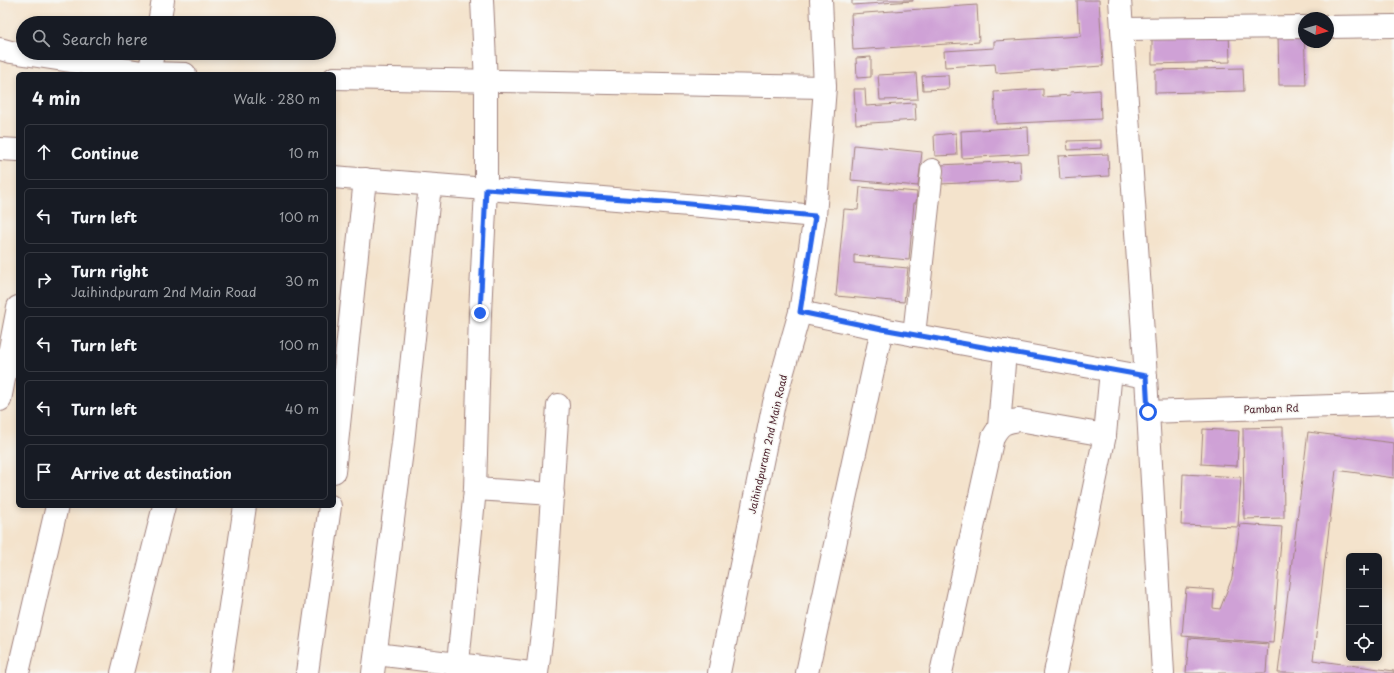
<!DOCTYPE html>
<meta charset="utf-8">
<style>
:root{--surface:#171b24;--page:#20242c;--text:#f1f3f6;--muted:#9ea1a6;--line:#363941}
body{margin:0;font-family:"Playpen Sans",sans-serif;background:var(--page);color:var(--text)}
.controls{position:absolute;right:12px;bottom:12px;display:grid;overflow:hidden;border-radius:6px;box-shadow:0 2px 6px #0003}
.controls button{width:36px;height:36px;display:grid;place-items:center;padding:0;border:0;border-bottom:1px solid var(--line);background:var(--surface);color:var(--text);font:20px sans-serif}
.compass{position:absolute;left:1298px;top:12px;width:36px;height:36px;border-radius:50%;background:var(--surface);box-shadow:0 2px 6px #0003;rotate:95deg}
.stop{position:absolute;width:12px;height:12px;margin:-9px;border:3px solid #2563eb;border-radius:50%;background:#fff}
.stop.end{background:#2563eb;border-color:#fff;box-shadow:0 1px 4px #0008}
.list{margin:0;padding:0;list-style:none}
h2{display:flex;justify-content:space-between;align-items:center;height:52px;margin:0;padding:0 16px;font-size:17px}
h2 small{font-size:13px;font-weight:400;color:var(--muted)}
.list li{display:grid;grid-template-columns:26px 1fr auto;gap:12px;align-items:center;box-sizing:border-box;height:56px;margin:0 8px 8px;padding:0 8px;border:1px solid var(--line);border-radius:6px}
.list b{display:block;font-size:15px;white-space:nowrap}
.list p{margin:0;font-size:13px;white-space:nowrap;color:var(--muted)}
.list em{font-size:13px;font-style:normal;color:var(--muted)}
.icon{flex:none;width:22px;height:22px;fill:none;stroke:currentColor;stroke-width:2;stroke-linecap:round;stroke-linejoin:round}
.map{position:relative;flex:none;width:1394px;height:673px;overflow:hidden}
.search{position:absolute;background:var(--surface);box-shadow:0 2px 6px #0003;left:16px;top:16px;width:320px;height:44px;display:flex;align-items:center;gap:10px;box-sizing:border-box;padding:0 14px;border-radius:22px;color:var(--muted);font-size:15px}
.panel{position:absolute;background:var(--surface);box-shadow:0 2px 6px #0003;left:16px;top:72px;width:320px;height:436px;border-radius:6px}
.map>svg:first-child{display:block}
</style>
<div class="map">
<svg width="1394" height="673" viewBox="0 0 1394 673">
<rect width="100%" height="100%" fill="#f6f6f2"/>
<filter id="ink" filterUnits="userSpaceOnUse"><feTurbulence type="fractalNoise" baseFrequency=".025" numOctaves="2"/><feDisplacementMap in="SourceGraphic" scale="8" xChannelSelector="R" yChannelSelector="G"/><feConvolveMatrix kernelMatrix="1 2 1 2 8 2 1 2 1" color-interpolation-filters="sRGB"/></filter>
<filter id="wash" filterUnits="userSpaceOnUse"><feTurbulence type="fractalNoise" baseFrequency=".012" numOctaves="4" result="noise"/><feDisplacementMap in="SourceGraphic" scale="16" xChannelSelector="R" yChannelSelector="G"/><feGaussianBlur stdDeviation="0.9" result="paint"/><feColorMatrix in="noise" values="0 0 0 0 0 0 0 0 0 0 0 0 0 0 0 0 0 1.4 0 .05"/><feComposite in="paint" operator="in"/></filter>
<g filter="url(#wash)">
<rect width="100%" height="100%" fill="#f4e3cc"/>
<g id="blocks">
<g fill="#cfa1d6">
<path d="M852 0H913V1L852 5Z"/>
<path d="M1077 0H1099L1103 66 996 73 995 64 945 67 944 51 994 48V41L1081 36 1080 21 1078 22Z"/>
<path d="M977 5 979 42 853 50 851 14Z"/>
<path d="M1229 30 1230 62 1152 64V31Z"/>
<path d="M1304 31 1306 85H1279L1278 32Z"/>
<path d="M871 57V77L857 78 856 58Z"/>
<path d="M1243 68 1244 91 1155 93V70Z"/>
<path d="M916 73 918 99 880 100 878 75Z"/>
<path d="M948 75 949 89 923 90 922 76Z"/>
<path d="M854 89H865L866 106 915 103 916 120 856 124Z"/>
<path d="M1043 89V97L1071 95 1070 92 1100 90 1101 119 996 124 994 92Z"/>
<path d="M1028 127 1029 154 962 158 961 131Z"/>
<path d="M956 133 957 155 935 156 934 135Z"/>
<path d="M1101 140V148L1068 150 1067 141Z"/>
<path d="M854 145 922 152 918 186 851 180Z"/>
<path d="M1108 154 1109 176 1060 179 1058 156Z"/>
<path d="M1020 161 1021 180 941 184 940 165Z"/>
<path d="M860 187 917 192 916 203H914L909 260 854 255V263L908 268 904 302 836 296 844 209 858 210Z"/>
<path d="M1283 427 1284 518 1244 519 1243 428Z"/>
<path d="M1203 429 1239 431 1237 466 1201 464Z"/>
<path d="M1308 432 1394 443V478L1336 470 1313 660 1394 671V673H1278Z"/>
<path d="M1183 474 1241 477 1238 527 1181 525Z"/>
<path d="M1240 524 1282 527 1273 643 1182 636 1186 588 1214 590 1213 608 1220 609 1232 578Z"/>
<path d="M1189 638 1268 644 1266 673H1186Z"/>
</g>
</g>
</g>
<g filter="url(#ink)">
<use href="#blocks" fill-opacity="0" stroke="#9f817c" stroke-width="1"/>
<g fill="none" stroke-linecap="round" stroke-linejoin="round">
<g stroke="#9f817c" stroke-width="24">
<g id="minor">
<path d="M1120 0 1146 377 1163 673"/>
<path d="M159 23 163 0"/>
<path d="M1328 27 1394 26"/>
<path d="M1123 29 1304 27"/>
<path d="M0 49 11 52 149 73 185 74"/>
<path d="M149 74 153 53"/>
<path d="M334 78 825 87"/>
<path d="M0 149 18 150"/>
<path d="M334 177C494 190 655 201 815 216"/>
<path d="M800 312 882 329 1146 377"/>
<path d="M914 335 932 170"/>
<path d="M0 400 18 307"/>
<path d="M1148 412 1394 404"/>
<path d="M999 427 1005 351"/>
<path d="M334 472 365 179"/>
<path d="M475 489 553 494"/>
<path d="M376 654 531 673"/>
<path d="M18 673 57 506"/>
<path d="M122 673 164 506"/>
<path d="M220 673 245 506"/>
<path d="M307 673 330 506"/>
<path d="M373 673 403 443 430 185"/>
<path d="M457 673 475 489 480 313 486 189V82L482 0"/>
<path d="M537 673 544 618 558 405"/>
<path d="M719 673 774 403 800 312 815 216 825 87 821 0"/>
<path d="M807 673 882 329"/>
<path d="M941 673 993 437C1000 424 1005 422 1019 420L1105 435 1111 370"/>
<path d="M1055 673 1105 435"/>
</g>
</g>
<use href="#minor" stroke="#fff" stroke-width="22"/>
</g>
</g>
<g fill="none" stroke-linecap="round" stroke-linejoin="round" filter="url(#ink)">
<path stroke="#2563eb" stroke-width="5" d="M480 313 486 189 679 203 815 216 800 312 882 329 1146 376 1148 412"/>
</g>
<g text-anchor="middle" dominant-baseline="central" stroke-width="3" stroke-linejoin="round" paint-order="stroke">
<g font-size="10" fill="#4a1f2b" stroke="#f6f6f2">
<text transform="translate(1271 408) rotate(-2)">Pamban Rd</text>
<text transform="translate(767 444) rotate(-77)">Jaihindpuram 2nd Main Road</text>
</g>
</g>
</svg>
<div class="controls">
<button>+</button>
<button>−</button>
<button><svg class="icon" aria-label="locate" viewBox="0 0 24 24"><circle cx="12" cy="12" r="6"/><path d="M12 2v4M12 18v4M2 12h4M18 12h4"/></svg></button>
</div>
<svg class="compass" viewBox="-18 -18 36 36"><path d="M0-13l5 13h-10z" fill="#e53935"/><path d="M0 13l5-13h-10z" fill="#9ea1a6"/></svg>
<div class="stop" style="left:1148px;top:412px"></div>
<div class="stop end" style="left:480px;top:313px"></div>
<div class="search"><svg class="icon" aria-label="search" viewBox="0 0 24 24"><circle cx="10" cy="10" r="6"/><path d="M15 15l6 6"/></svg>Search here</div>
<section class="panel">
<h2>4 min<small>Walk · 280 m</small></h2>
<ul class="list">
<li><svg class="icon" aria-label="ahead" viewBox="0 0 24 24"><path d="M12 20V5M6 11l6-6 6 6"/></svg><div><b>Continue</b></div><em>10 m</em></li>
<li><svg class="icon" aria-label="left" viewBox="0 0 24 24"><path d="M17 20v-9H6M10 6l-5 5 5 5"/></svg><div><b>Turn left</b></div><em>100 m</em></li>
<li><svg class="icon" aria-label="right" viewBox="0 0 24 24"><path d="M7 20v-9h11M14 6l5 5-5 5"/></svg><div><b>Turn right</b><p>Jaihindpuram 2nd Main Road</p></div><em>30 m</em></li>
<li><svg class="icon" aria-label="left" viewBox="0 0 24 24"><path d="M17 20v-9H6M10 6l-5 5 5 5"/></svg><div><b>Turn left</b></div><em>100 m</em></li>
<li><svg class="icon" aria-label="left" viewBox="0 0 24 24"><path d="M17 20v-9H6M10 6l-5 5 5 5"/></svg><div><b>Turn left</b></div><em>40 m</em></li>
<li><svg class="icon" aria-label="arrive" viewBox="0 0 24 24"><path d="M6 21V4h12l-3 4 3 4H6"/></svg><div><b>Arrive at destination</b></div></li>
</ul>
</section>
</div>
